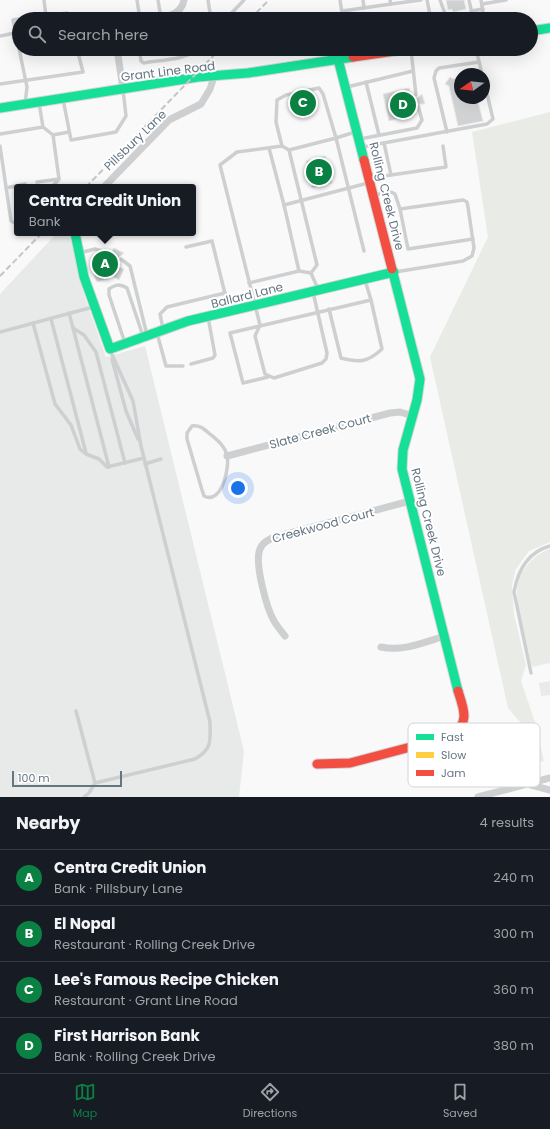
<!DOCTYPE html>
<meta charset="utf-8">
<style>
:root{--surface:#171b24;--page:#20242c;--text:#f1f3f6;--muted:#9ea1a6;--line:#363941;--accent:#0b8043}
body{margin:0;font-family:Poppins,sans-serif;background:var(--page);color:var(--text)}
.compass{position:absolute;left:454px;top:68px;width:36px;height:36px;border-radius:50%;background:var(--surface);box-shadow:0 4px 16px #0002;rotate:255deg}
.scale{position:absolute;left:12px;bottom:10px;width:110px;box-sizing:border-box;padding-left:4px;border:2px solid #657683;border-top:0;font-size:11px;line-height:14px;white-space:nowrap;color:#657683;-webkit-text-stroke:3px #fff;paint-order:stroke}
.you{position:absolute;left:238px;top:488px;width:14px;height:14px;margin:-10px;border:3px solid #fff;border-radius:50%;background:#1a73e8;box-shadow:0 0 0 6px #1a73e833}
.badge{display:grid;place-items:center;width:26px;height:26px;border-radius:50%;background:var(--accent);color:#fff;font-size:13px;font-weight:700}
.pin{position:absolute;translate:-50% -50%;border:2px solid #fff;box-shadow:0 1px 4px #0006}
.popup{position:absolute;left:14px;top:184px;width:182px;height:52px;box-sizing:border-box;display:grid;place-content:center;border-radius:4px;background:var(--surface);filter:drop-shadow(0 1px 3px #0005);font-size:13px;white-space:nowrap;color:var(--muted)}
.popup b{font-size:15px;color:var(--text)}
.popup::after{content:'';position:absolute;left:50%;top:100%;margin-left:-8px;border:8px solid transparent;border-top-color:var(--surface)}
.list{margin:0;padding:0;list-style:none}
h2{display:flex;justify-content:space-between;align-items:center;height:52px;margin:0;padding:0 16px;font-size:17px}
h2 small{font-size:13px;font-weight:400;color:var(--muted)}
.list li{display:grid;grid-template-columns:26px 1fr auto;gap:12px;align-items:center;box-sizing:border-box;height:56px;padding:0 16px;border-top:1px solid var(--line)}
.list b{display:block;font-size:15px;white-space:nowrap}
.list p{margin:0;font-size:13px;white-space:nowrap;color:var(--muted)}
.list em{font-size:13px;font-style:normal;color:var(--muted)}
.icon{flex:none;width:22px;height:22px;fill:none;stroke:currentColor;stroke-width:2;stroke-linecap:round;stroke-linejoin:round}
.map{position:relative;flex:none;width:550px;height:797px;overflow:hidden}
.search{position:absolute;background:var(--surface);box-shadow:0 4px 16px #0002;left:12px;right:12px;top:12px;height:44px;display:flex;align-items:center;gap:10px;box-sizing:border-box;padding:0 14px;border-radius:22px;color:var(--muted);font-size:15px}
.sheet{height:276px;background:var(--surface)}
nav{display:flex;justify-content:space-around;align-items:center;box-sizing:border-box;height:56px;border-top:1px solid var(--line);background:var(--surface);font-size:11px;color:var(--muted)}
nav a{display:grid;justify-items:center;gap:2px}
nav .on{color:var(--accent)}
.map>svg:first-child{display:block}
</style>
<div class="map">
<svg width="550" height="797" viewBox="0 0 550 797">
<rect width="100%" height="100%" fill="#f9f9f9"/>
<path fill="#e8e9e9" d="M57 233H69L83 292 106 357 145 346 244 751 239 797H0V294Z"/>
<g fill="#e8ebe6">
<path d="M550 112V542L529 551 516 569 512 585 514 614 526 665 521 681 535 722 544 761 539 762 521 723 508 708 430 357 488 237 472 132Z"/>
<path d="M550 549V663L532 667C528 646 518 614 517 594 516 574 532 555 550 549Z"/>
<path d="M550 681V695L541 696 539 683Z"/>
</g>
<g fill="#d0d2d3" stroke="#e8e8e8">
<path d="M446 0H464L466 9 453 12 452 9 448 10Z"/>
<path d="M450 77 453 79 460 77V98H477L483 121 458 126 449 86 445 84Z"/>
<path d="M409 88 411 97 417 98 422 94 425 104H415L413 107 415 114 389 121 383 94Z"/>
<path d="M314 94 316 107 291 112 289 99Z"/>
<path d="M325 156 332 183 312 188 306 161Z"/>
<path d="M114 248 124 253 118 258 119 262 117 266 124 269 119 280 106 273 108 279 97 282 90 266 95 256 107 261 110 257 114 255 112 251Z"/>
</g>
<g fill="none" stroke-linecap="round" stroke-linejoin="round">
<g stroke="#d5d6d7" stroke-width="11">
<g id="fast">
<path d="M531 31 550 28"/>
<path d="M338 59 364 160"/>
<path d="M0 108 198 77 248 73 353 57"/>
<path d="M75 233 84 277 110 349 188 321 394 272"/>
<path d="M392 269 420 379 417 400 403 450 402 469 458 691"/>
</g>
</g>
<g stroke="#d5d6d7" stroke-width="11">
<g id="jam">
<path d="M353 57 409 49"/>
<path d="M364 160 392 269"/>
<path d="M317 764 350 763 452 736C470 722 464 710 458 691"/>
</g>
</g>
<g stroke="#cecfd0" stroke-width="3.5">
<path d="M137 0 140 19"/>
<path d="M158 0 161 18"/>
<path d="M208 0 211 19"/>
<path d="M340 0 343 19"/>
<path d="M363 0 364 8"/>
<path d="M390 0 391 4 421 0"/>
<path d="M427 0 430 15 428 19"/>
<path d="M440 0 447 19"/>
<path d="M481 0 484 19"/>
<path d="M482 4 506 0"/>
<path d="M342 11 391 4"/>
<path d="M471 11 483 9"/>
<path d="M46 16 67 13 69 19"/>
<path d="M19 19 13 20 27 87 25 104"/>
<path d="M22 19 46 16 44 0"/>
<path d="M226 19 244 0"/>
<path d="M463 19 470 17 472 14 469 0"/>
<path d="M0 36 15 33"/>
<path d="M139 49 141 61 144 63C160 60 186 60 198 49"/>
<path d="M340 49 342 57"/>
<path d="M476 49 482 74"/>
<path d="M411 50 416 95"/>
<path d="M78 54 112 49"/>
<path d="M366 82 379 135"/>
<path d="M0 84 83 72 77 49"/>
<path d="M347 87 413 71"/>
<path d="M63 99 71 140 116 132 126 116 123 89"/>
<path d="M43 127 53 135 59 179 52 187"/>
<path d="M447 132 434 78 436 71 439 68 479 62"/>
<path d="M0 134 43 127 39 103"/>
<path d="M53 135 69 132"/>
<path d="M360 139 417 128 422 120 418 106"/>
<path d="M384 143 391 175"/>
<path d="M0 146 11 221 17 224"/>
<path d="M282 146 289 150 336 138 364 251"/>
<path d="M362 147 487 124 493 119 484 81"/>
<path d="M269 148 284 205"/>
<path d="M289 150 317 265 311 273"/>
<path d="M370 178 446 167 443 146"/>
<path d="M37 182 59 179"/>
<path d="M6 188 25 184"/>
<path d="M374 195 391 192 395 194 400 209 463 200 467 202 468 207 474 248 472 256 463 261 395 272"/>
<path d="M400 209 408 249 473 239"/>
<path d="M186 247 212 241 229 310"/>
<path d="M79 253 95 249 111 254"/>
<path d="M121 259 130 266 147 335"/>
<path d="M249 283 299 271"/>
<path d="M318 289 311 273 299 271 284 205 368 183"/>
<path d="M313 292 327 353 326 359 322 363 274 378 265 374 255 336 260 325 220 165 237 152 282 146 276 122 277 100 286 95 319 88 323 94 336 138 355 132"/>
<path d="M329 309 341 358C360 363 368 362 382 349L371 300"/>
<path d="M69 313 73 328 84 335 96 352 125 463"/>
<path d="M51 319 86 453"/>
<path d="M33 323 55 404 71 425 80 449 86 454 99 459 107 467 144 458"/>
<path d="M73 328 109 467"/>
<path d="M163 329 160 314 167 307 225 293"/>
<path d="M0 332 93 307"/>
<path d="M157 333 166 366H183"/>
<path d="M125 343 109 295V289C116 284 120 284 127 288L143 336"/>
<path d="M112 359 126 411 138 439"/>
<path d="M191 364 213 358 215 355 208 317"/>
<path d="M268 377 243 383 230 333 371 300 365 280"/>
<path d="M192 426C200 425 204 429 210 434 217 440 225 446 227 455 230 467 222 505 204 496L202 490 187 439V433Z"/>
<path d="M145 464 161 459"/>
<path d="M531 673 514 592C518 570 528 552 550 546"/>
<path d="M76 711 95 783"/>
<path d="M84 797 89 793 95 783 195 759C213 749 210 740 210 722L141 446 133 401 110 350"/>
</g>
<g stroke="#cecfd0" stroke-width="7">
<path d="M155 19C168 16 181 15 184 0"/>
<path d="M117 49 123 89"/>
<path d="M104 187 169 120 201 104 210 89 214 77"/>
<path d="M227 456 390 413 400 412 413 416"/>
<path d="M285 636C281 631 277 626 274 621 267 609 254 563 260 549 263 541 271 538 279 536L410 501"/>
<path d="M381 647C402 652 425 642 445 636"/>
<path d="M531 785 550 790"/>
<path d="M478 797 550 778"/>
</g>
<use href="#fast" stroke="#16e098" stroke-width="9"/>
<use href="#jam" stroke="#f24e42" stroke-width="9"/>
<g stroke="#c3c5c6" stroke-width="2" stroke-dasharray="6 3" stroke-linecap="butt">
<path d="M250 19 269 0"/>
<path d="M86 187 220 49"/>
<path d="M0 276 42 233"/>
</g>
</g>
<g text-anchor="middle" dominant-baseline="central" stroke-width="4" stroke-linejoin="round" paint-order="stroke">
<g font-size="12" fill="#657683" stroke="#fff">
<text transform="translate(168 71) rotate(-7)">Grant Line Road</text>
<text transform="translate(135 140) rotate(-44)">Pillsbury Lane</text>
<text transform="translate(387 196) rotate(76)">Rolling Creek Drive</text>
<text transform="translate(247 295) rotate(-14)">Ballard Lane</text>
<text transform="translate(320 431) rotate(-15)">Slate Creek Court</text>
<text transform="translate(429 522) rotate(76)">Rolling Creek Drive</text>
<text transform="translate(323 525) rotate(-15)">Creekwood Court</text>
</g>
</g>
<rect x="408" y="723" width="132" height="64" rx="6" fill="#fff" stroke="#d1d6da" stroke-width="1"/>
<rect x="416" y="734" width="18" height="6" fill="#16e098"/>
<rect x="416" y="752" width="18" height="6" fill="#ffcf43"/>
<rect x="416" y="770" width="18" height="6" fill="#f24e42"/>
<g font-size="11" fill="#657683">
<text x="441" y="741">Fast</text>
<text x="441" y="759">Slow</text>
<text x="441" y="777">Jam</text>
</g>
</svg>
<svg class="compass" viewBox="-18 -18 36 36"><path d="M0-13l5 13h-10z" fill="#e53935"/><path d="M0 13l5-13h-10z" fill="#9ea1a6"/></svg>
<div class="scale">100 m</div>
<div class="you"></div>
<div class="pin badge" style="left:105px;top:264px">A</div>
<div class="popup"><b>Centra Credit Union</b>Bank</div>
<div class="pin badge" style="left:319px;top:172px">B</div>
<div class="pin badge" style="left:303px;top:103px">C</div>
<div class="pin badge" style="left:403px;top:105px">D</div>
<div class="search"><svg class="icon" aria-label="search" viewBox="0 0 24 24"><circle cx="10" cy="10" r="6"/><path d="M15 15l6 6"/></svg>Search here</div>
</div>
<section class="sheet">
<h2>Nearby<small>4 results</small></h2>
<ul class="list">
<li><span class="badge">A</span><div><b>Centra Credit Union</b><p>Bank · Pillsbury Lane</p></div><em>240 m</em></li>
<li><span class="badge">B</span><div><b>El Nopal</b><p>Restaurant · Rolling Creek Drive</p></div><em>300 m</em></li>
<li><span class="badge">C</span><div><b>Lee's Famous Recipe Chicken</b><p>Restaurant · Grant Line Road</p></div><em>360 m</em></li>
<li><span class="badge">D</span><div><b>First Harrison Bank</b><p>Bank · Rolling Creek Drive</p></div><em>380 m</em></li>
</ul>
</section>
<nav>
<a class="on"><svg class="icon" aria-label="map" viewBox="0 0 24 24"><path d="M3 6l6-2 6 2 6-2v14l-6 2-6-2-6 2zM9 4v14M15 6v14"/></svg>Map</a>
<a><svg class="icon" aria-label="directions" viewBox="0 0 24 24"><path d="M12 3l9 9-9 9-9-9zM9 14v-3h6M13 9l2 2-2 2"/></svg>Directions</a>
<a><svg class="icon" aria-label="saved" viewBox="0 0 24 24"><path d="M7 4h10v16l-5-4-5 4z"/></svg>Saved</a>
</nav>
